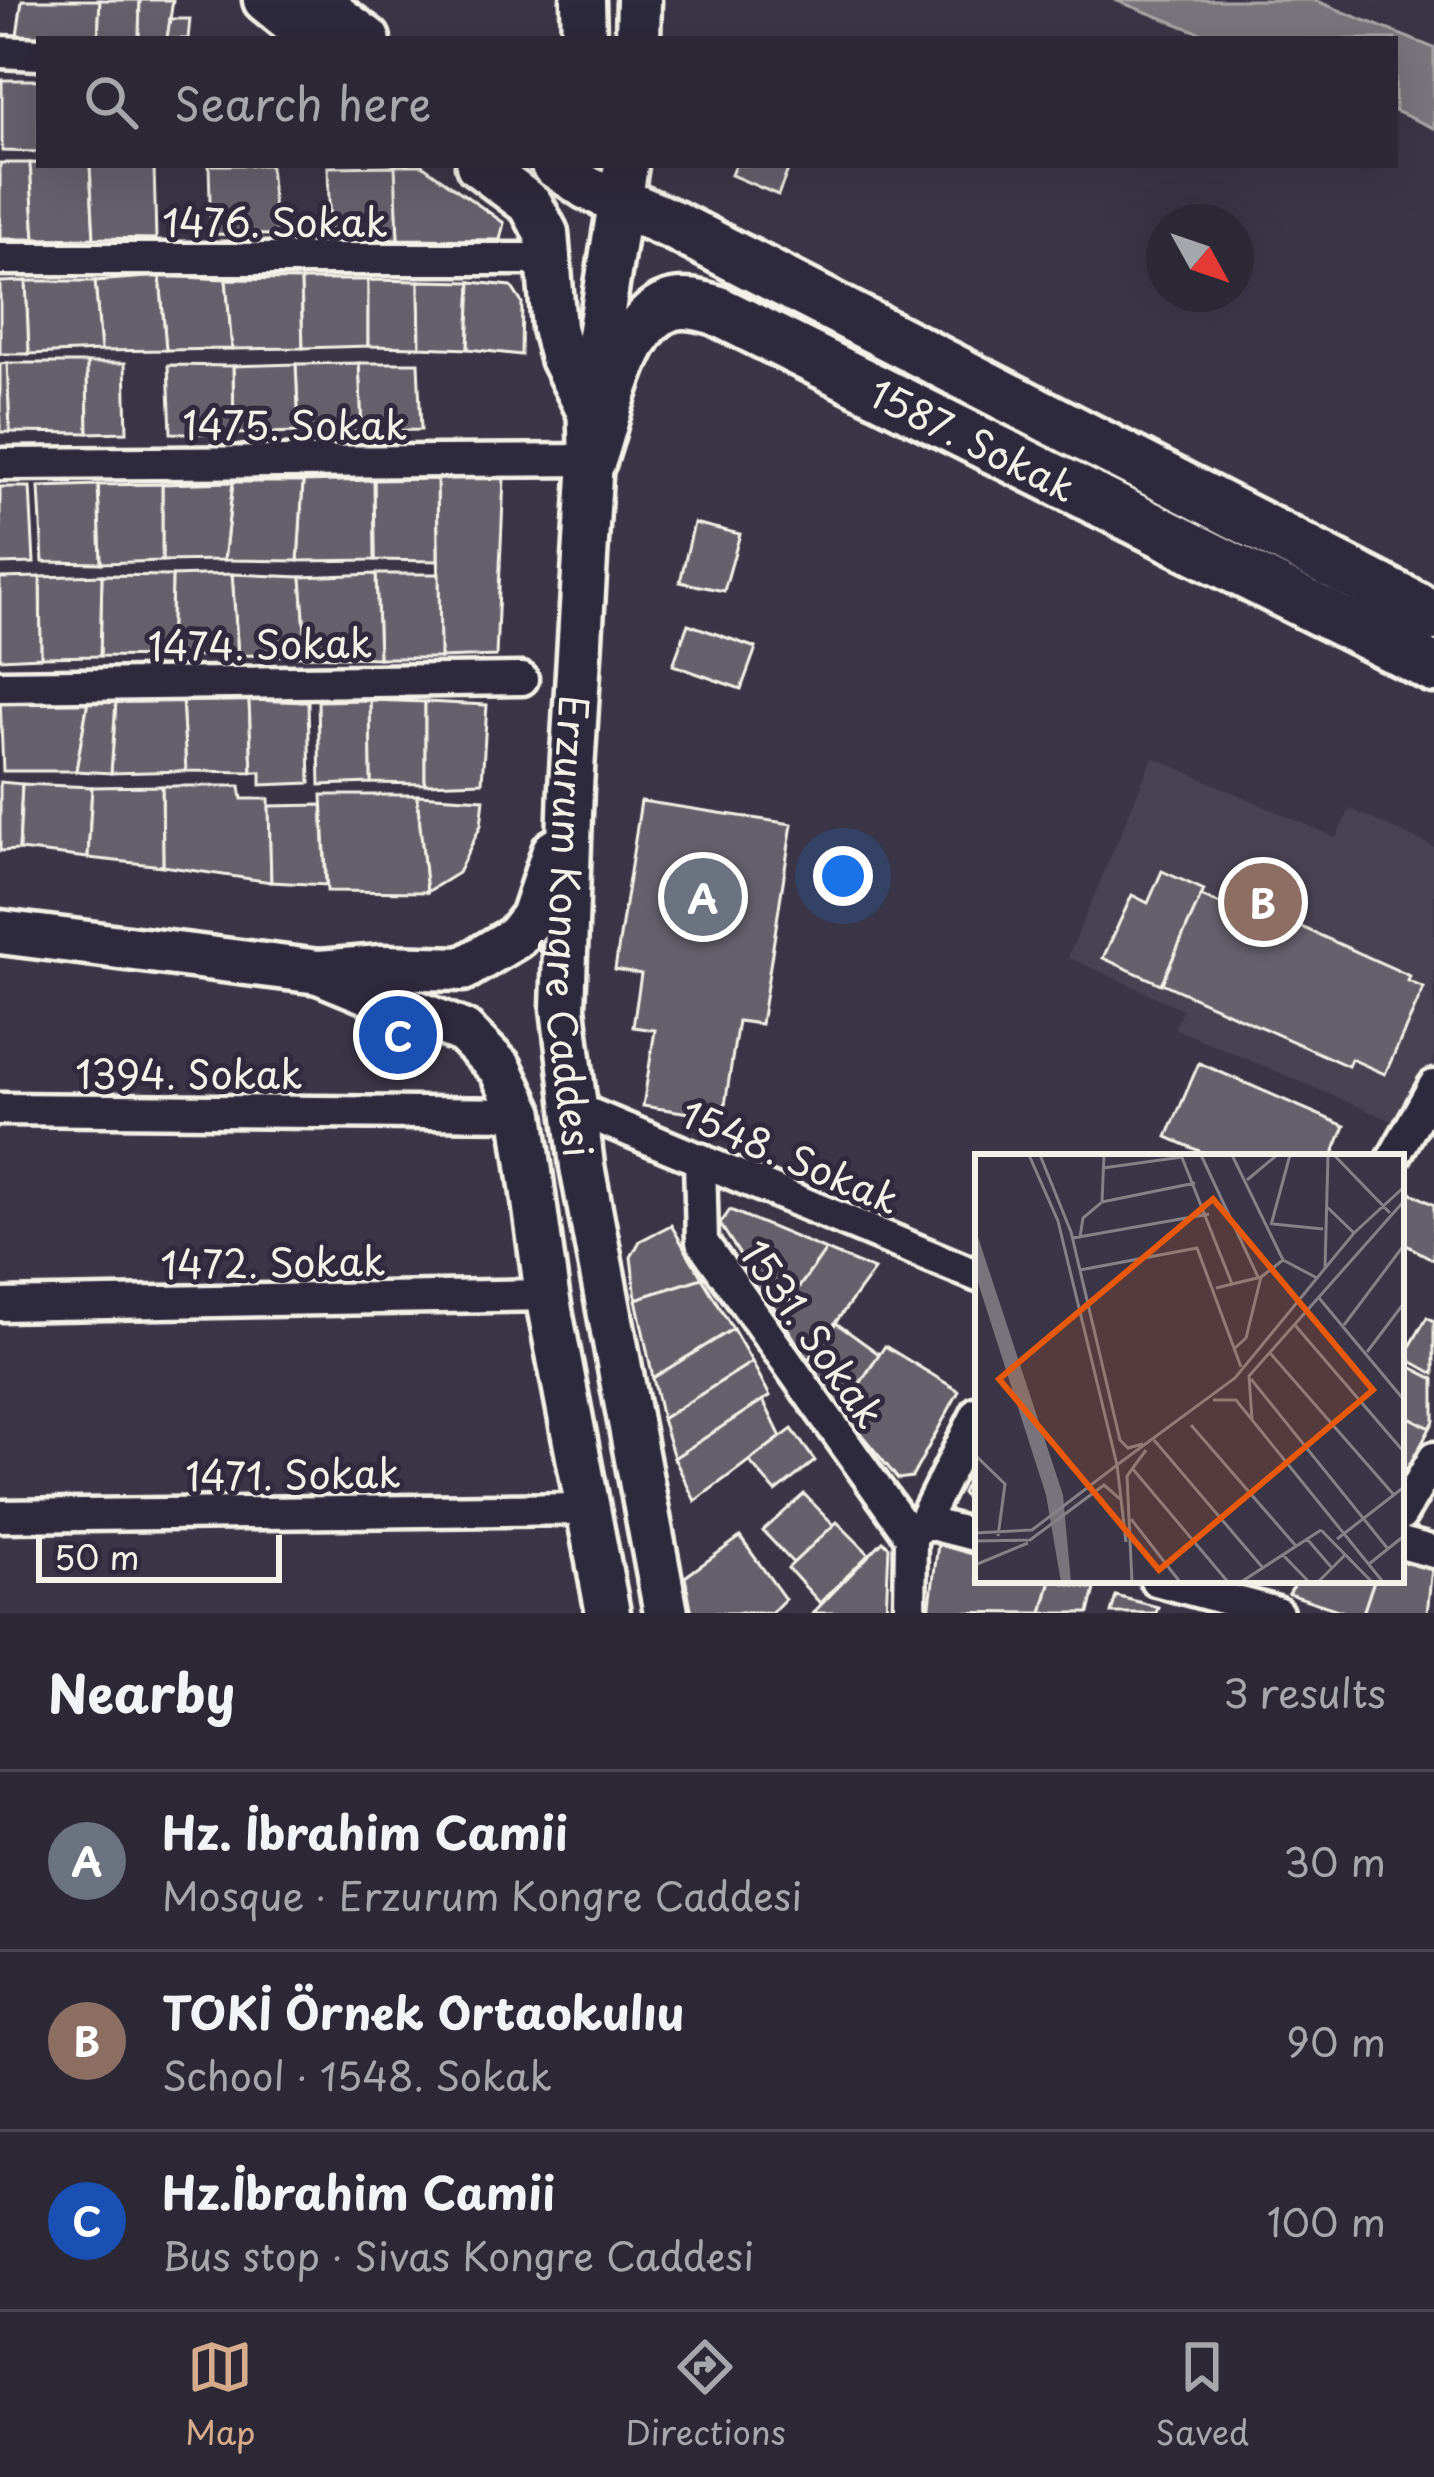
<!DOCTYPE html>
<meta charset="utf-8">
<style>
:root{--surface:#2c2835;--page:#34303d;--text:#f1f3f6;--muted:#a6a6ad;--line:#484450;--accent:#d6ab8b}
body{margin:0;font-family:"Playpen Sans",sans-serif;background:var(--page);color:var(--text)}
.compass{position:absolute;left:1146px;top:204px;width:108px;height:108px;border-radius:50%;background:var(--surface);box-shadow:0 12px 48px #0002;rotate:130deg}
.scale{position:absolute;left:36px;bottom:30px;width:246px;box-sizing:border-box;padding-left:12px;border:6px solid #f4f1e8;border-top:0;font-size:33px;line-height:42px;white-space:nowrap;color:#f4f1e8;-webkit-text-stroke:9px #2f2a3d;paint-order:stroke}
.you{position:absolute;left:843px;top:876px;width:42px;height:42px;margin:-30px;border:9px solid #fff;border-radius:50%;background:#1a73e8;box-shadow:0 0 0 18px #1a73e833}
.badge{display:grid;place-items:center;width:78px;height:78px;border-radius:50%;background:var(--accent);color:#fff;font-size:39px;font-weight:700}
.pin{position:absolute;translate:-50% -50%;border:6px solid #fff;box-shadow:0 3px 12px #0006}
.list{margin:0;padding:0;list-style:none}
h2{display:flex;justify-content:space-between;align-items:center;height:156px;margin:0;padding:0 48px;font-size:51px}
h2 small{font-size:39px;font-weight:400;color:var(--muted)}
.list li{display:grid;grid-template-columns:78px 1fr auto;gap:36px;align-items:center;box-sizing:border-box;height:180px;padding:0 48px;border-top:3px solid var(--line)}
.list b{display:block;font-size:45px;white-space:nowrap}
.list p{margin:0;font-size:39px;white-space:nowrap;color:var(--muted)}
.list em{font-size:39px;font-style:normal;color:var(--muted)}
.icon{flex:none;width:66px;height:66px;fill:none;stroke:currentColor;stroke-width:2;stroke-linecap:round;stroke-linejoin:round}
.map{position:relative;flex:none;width:1434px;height:1613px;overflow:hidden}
.search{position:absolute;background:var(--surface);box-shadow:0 12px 48px #0002;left:36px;right:36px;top:36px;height:132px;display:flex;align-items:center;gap:30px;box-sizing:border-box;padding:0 42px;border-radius:0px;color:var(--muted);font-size:45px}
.sheet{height:696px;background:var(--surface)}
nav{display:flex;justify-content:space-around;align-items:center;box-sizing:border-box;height:168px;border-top:3px solid var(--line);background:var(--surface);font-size:33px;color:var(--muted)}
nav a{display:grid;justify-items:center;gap:6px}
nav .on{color:var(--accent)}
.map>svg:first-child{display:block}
</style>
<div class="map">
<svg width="1434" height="1613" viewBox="0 0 1434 1613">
<rect width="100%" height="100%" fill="#3b3647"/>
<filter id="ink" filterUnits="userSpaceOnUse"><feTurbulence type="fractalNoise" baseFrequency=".00833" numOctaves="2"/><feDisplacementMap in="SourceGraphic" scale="24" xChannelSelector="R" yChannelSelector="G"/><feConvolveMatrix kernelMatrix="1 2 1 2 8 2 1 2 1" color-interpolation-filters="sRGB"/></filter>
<g filter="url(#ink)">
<path fill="#484352" d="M1153 757 1336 838 1350 809 1434 847V1063L1402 1125 1174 1028 1183 1009 1068 957Z"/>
<path fill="#78747b" stroke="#aaa6a7" stroke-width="3" d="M1115 0H1314L1434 48V128L1395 111V39H1216Z"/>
<g fill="#65616c" stroke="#f4f1e8" stroke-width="3">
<path d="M22 0H100L98 39 17 36Z"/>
<path d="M100 0H140L139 39H98Z"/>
<path d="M140 0H173L167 39H139Z"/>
<path d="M170 19H190L188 39H167Z"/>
<path d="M2 80H39V152L2 151Z"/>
<path d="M0 163H30L35 239H0Z"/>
<path d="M30 163 90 165 94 238 35 239Z"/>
<path d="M90 165 154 166 156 239 94 238Z"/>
<path d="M209 165H270L276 235 211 234Z"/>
<path d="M422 165 504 223 500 240 398 239 394 165Z"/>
<path d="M735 165H790L778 195 731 175Z"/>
<path d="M395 166 398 239 330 236 328 167Z"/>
<path d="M160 276 226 279 232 349 166 350Z"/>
<path d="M160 276 166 350 101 351 95 281Z"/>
<path d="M226 279 301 280 303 348 232 349Z"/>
<path d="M301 280H368V346L303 348Z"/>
<path d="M368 280 419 281 420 347 368 346Z"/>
<path d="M26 281H95L101 351 29 354Z"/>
<path d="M26 281 29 354H0V282Z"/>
<path d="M419 281 471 282 468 349 420 347Z"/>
<path d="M471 282 511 286 522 303 521 355 468 349Z"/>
<path d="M7 363H87L88 433 10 432Z"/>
<path d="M7 363 10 432H0V364Z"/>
<path d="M87 363H125L127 432 88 433Z"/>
<path d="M359 363H418L421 430 362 431Z"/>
<path d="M359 363 362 431 299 432 296 364Z"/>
<path d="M296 364 299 432 234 434 233 366Z"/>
<path d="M168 365 233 366 234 434 171 433Z"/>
<path d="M504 478 496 656 440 658 437 479Z"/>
<path d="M437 479 438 561 375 560 374 480Z"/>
<path d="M374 480 375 560 298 561 303 482Z"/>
<path d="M233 482H303L298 561 224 560Z"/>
<path d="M233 482 224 560 162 561V484Z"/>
<path d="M162 484V561L101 563 98 485Z"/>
<path d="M98 485 101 563 43 562 39 487Z"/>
<path d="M0 487H30L34 563 0 564Z"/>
<path d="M694 523 740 534 724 591 680 582Z"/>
<path d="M232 574 301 577 307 656 238 655Z"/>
<path d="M232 574 238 655 170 657 172 576Z"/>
<path d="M376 574H439L440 658H379Z"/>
<path d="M376 574 379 658 307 656 301 577Z"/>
<path d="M102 575 172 576 170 657 100 656Z"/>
<path d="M102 575 100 656 41 657 40 577Z"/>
<path d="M40 577 41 657 0 659V578Z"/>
<path d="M688 624 756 648 741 689 673 665Z"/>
<path d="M0 698 88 701 76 771H3Z"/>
<path d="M182 699 249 700 252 772 186 771Z"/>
<path d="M182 699 186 771 111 773 116 701Z"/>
<path d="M249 700 308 702 310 783 261 785V772H252Z"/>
<path d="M370 700 425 702V784L371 783Z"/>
<path d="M370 700 371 783 320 785 318 701Z"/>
<path d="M88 701H116L111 773 76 771Z"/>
<path d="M425 702 487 705 482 782 425 784Z"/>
<path d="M0 782 22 784 19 850 0 851Z"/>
<path d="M22 784 92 787 88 858 19 850Z"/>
<path d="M162 786H240L242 799H269L271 882 163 866Z"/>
<path d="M162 786 163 866 88 858 92 787Z"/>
<path d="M322 795H417L427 892 327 891Z"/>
<path d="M417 795 484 799 481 825 458 873 427 892Z"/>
<path d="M641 801 792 824 761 1024 738 1021 723 1118 643 1106 655 1030 633 1027 641 974 615 969Z"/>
<path d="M322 805 326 885 271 882 269 806Z"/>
<path d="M1162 871 1204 890 1161 984 1103 958 1132 895 1148 903Z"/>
<path d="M1201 896 1230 908 1235 897 1410 976 1408 981 1424 988 1385 1074 1351 1059 1348 1066 1162 983Z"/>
<path d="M1199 1063 1345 1126 1332 1157H1213L1167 1137Z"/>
<path d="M1410 1192 1434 1205V1260L1401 1242V1210Z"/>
<path d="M730 1210 826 1250 779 1315 720 1224Z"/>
<path d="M671 1225 702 1278 636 1299 631 1257 640 1241Z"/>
<path d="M826 1250 874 1270 808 1360 779 1315Z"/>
<path d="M702 1278 733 1329 653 1378 636 1299Z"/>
<path d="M1427 1317 1434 1321V1374L1404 1357Z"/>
<path d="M836 1323 879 1354 842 1411 808 1360Z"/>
<path d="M733 1329 752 1362 662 1419 653 1378Z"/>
<path d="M885 1346 959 1391 912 1477 898 1479 842 1411Z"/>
<path d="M752 1362 770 1396 674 1458 662 1419Z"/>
<path d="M1401 1362 1434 1379V1421L1430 1428 1401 1413Z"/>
<path d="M763 1400 781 1437 695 1501 674 1458Z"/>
<path d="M1401 1413 1430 1428 1408 1470 1401 1466Z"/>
<path d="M792 1429 815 1461 776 1492 749 1461Z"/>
<path d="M978 1461V1504L969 1502 962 1493Z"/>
<path d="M804 1494 834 1525 793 1563 763 1531Z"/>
<path d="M837 1522 869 1554 820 1603 788 1568Z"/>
<path d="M740 1537 785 1599 771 1613H692L685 1577Z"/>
<path d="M883 1541 889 1547 886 1613H813Z"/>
<path d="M938 1544 978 1556V1580H1051L1042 1613 929 1612Z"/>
<path d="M1401 1561 1432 1568 1427 1613H1363L1374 1580H1401Z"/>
<path d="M1051 1580 1095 1589 1089 1613H1042Z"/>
<path d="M1297 1580H1374L1363 1613H1347L1289 1594Z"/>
<path d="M1116 1596 1158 1607 1156 1613H1111Z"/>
</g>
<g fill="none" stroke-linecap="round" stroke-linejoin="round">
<g stroke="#f4f1e8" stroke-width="39">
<g id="street">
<path d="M0 52 39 54"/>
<path d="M0 259H551"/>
<path d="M0 464 591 460"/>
<path d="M0 686 522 679"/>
<path d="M573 1107 978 1276"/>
<path d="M0 1109 522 1114"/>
<path d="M1394 1157 1434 1086"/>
<path d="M700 1159 702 1242 911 1537"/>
<path d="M0 1305 547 1295"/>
<path d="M1401 1515 1434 1458"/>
<path d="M0 1516 587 1509"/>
<path d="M923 1522 978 1536"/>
<path d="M1401 1543 1434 1552"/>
<path d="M1156 1580 1277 1613"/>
<path d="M910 1613 911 1537 923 1522 978 1412"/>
</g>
</g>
<g stroke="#f4f1e8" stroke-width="51">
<g id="secondary">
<path d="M265 0 313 39"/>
<path d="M315 0 368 39"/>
<path d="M583 0 584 39"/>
<path d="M638 39 639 0"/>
<path d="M478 165 531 205 546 233 554 328 562 358 589 412"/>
<path d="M553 165 587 188 619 202"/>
<path id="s1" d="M626 165 589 399 591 460 571 787 563 1008 582 1166 666 1613"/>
<path d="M0 932 319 972 382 967 463 969 516 937 532 917 554 851"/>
<path d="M319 972 464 1032 500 1068 522 1114 547 1295 608 1613"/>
</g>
</g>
<g stroke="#f4f1e8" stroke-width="57">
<g id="primary">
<path d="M619 202 675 226 1434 616"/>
<path id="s2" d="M591 460C607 416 622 322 670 306 685 301 701 306 716 310L1434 668"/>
</g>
</g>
<use href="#street" stroke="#2f2a3d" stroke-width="30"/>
<use href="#secondary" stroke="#2f2a3d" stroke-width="42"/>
<use href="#primary" stroke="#2f2a3d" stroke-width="48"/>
</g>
</g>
<g text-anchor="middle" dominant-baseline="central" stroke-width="10" stroke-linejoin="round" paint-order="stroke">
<g font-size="39" fill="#f4f1e8" stroke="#2f2a3d">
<text x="275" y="220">1476. Sokak</text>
<text x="295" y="423">1475. Sokak</text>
<text stroke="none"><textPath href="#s2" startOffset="513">1587. Sokak</textPath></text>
<text transform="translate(260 643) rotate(-1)">1474. Sokak</text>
<text stroke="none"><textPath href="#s1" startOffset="765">Erzurum Kongre Caddesi</textPath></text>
<text x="189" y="1072">1394. Sokak</text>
<text transform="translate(791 1155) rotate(23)">1548. Sokak</text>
<text transform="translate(273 1261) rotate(-1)">1472. Sokak</text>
<text transform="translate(814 1333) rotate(55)">1531. Sokak</text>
<text transform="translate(293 1473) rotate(-1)">1471. Sokak</text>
</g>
</g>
<g transform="translate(975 1154)">
<rect width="429" height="429" fill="#3b3647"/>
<path d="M0 74 88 341 96 428H86L71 341 0 119Z" fill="#78747b"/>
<path fill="none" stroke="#858187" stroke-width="3" d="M54 1 83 67 142 311 260 224 379 79 429 33M65 1 96 78 145 286 153 294 168 290M206 1 257 130M226 1 283 123M257 1 308 106 342 124M359 1 415 59M128 14 207 3M272 26 302 1M127 48 220 29M351 52 379 79M298 70 348 75M296 71 315 1M105 83 108 64 127 48 129 1M98 84 234 60M350 114 353 1M105 116 222 94 266 213M241 134 286 123 308 106M344 144 429 246M319 170 429 298M369 171 429 91M260 194 271 184 286 123M392 198 429 149M295 199 419 341M276 225 413 395M238 246H261L408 428M277 265 274 222 429 47M216 271 321 392M179 286 288 414M0 301 30 330 23 382M157 314 253 428M156 365 205 428M346 376 397 428M0 379 57 376 142 311 151 388M332 385 357 414M362 385 429 333M0 387 55 386 129 331 145 345M308 401 334 428M394 410 429 382M0 411 53 389M157 428 152 322 171 296M266 428 346 376M343 428 370 401"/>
<path fill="#e8590c" fill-opacity="0.15" stroke="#e8590c" stroke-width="6" d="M238 45 398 236 184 416 24 225Z"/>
<rect width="429" height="429" fill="none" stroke="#f4f1e8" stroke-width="6"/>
</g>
</svg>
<svg class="compass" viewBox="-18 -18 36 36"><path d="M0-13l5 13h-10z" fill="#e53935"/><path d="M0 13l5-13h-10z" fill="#a6a6ad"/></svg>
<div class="scale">50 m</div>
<div class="you"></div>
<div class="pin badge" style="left:703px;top:897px;background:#6b7280">A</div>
<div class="pin badge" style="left:1263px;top:902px;background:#8d6e63">B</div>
<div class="pin badge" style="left:398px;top:1035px;background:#1a4fb4">C</div>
<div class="search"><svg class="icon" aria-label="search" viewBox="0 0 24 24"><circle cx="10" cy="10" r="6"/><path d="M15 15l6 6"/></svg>Search here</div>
</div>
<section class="sheet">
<h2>Nearby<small>3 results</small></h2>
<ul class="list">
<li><span class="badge" style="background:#6b7280">A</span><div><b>Hz. İbrahim Camii</b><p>Mosque · Erzurum Kongre Caddesi</p></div><em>30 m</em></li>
<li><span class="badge" style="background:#8d6e63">B</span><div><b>TOKİ Örnek Ortaokulıu</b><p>School · 1548. Sokak</p></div><em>90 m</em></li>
<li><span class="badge" style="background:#1a4fb4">C</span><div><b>Hz.İbrahim Camii</b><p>Bus stop · Sivas Kongre Caddesi</p></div><em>100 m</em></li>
</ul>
</section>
<nav>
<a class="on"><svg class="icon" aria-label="map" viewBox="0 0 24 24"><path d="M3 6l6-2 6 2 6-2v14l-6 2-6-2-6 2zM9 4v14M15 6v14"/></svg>Map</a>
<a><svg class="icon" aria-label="directions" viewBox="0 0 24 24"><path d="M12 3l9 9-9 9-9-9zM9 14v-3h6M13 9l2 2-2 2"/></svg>Directions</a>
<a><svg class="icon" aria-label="saved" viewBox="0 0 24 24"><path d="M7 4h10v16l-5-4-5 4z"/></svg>Saved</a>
</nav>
